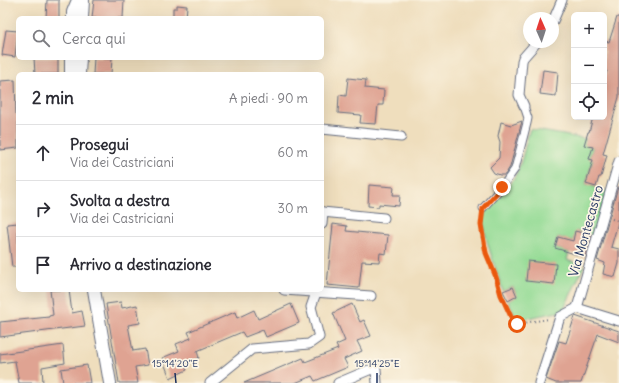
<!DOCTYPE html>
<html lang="it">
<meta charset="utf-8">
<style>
:root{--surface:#fff;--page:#f2f2f3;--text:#2b2b33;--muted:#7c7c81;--line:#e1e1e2}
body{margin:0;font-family:Delius,sans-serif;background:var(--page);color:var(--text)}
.controls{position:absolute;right:12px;top:12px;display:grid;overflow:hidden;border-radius:6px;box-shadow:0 4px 16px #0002}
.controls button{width:36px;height:36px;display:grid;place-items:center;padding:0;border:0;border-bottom:1px solid var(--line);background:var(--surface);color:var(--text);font:20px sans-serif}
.compass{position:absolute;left:523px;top:12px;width:36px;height:36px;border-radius:50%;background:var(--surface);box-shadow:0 4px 16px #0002;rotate:357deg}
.stop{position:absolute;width:12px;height:12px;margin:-9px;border:3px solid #ea580c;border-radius:50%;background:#fff}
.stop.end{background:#ea580c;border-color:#fff;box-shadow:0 1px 4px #0008}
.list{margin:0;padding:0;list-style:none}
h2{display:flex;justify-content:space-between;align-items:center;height:52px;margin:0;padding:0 16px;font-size:17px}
h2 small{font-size:13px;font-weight:400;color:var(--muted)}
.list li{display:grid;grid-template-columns:26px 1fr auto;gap:12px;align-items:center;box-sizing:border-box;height:56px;padding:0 16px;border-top:1px solid var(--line)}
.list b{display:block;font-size:15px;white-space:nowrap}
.list p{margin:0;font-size:13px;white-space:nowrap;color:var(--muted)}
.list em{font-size:13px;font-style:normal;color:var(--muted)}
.icon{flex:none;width:22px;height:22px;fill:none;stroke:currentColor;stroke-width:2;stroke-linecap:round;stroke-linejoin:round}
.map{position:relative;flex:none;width:619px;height:383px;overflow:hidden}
.search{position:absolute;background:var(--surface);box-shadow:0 4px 16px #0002;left:16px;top:16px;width:308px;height:44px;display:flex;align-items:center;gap:10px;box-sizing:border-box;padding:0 14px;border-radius:6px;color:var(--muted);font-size:15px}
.panel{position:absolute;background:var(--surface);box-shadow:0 4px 16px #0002;left:16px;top:72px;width:308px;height:220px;border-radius:6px}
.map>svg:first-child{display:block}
</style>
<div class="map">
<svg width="619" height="383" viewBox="0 0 619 383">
<rect width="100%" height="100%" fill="#fcf5e5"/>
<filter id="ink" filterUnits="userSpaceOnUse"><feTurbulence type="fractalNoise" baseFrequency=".025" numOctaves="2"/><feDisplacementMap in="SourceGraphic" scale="8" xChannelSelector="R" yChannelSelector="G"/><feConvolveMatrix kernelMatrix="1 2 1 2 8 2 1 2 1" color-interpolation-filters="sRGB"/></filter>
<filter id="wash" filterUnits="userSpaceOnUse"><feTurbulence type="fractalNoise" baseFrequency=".012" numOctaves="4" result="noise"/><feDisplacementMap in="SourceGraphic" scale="16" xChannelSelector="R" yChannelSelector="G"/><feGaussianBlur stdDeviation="0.9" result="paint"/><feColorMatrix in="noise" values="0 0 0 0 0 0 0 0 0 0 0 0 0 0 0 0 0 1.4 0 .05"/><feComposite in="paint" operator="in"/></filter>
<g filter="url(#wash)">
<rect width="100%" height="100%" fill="#efdebd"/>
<path fill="#94db95" stroke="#58857a" d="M530 129 586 139 585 145 593 147 589 158 593 160 586 184 607 191 593 236 576 231 573 241 558 237 555 248 569 252 567 260 584 266 563 311 517 320 508 301 517 296 513 287 503 291C498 273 482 235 484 217 486 204 503 194 510 184 522 169 524 147 530 129Z"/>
<g id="blocks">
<g fill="#dfa392">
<path d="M47 0H59V18H46Z"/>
<path d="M94 0H124L123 18H92Z"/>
<path d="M177 5 187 6 186 18H173V8H177Z"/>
<path d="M617 17H619V97L603 154 607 155 601 177H599L596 187 586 184 593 160 589 159 593 147 584 145 588 132H589L593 117H604V80L607 71 604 70V41L609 42Z"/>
<path d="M6 30 18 31 15 57 2 55Z"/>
<path d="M34 58H58V74H35Z"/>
<path d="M94 58H112L111 74H93Z"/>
<path d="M543 70 558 72 556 96 540 94Z"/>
<path d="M348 78 366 80 365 88 384 90 383 105H378L376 124 360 123 361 115 338 113 339 95 346 96Z"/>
<path d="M15 80 16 114H18V148L0 150V81Z"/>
<path d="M522 121 510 167 505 175H500L494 173 490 167 499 158 500 142 498 136 501 122 511 125Z"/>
<path d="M369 185 394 187 393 195H400L399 206 379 204V207L368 206Z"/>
<path d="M618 187H619V219L611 247 619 249V263L615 277 603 274 605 263 597 260Z"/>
<path d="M18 223V267H12L7 224Z"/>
<path d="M333 224 347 226 346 231 388 235 386 254 380 253 379 262 362 261 359 288 327 285Z"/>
<path d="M575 231 591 235 585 257 555 248 558 237 573 241Z"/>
<path d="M528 261 556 264 554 284 526 281Z"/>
<path d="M513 287 517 296 508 301 503 291Z"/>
<path d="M50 290H69L72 313 82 311 85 326 0 337V322L49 317V316L53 315Z"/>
<path d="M121 302 122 308 137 305 140 323 128 325 133 351 145 349 148 365 135 367 138 383H119L106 304Z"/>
<path d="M291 304 299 323 266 337 263 330 245 337 242 332 197 351 199 358 184 364 187 370 170 378 162 358 179 351 176 344 191 338 188 332 235 312 237 318 254 310 258 319Z"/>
<path d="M352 304 360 322 364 320 371 336 357 341 362 351 344 359 348 367 315 381 312 376 295 383H244L303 358 305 362 338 349 336 345 345 341 333 313Z"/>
<path d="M575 316 619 331V342L598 334 581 383H556L546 379 559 341 566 343Z"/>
<path d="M63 345 65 363 42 367 43 383H19L15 361 0 363V354Z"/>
<path d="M87 365 90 383H63L61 369Z"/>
</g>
</g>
</g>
<g filter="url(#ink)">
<use href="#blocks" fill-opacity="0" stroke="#656c7f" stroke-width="1"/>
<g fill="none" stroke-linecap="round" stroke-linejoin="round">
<g stroke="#656c7f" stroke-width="9">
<path id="pedestrian" d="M483 208 502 187 515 169 527 123 528 118 524 106"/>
</g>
<g stroke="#656c7f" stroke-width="11">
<g id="minor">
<path d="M553 21 562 0"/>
<path d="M524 106 519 95 522 61 523 58 537 42"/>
<path d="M322 129 401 137"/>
<path d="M322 212 384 218"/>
<path d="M322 224 323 212"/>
<path d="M284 290 371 296"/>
<path d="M577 308 619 161"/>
<path d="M210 383 252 349 309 344 319 337 311 307 317 290"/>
<path d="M338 383 369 370 376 369 377 383"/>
<path d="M539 383 560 317 577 308 619 321"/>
</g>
</g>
<g stroke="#656c7f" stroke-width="14">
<g id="tertiary">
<path d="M73 18V12L78 0"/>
<path d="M82 18 83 0"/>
<path d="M71 74V58"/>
<path d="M79 74 80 58"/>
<path d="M94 290 110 383"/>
</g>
</g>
<g stroke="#656c7f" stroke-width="2" stroke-dasharray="1 3" stroke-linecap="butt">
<path d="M482 217C478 238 489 257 496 277 501 293 507 307 513 321L517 324 549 319"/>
<path d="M612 219 619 221"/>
</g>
<use href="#pedestrian" stroke="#fff" stroke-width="7"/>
<use href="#minor" stroke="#fff" stroke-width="9"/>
<use href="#tertiary" stroke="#fff" stroke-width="12"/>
</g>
</g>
<g fill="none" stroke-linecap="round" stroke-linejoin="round" filter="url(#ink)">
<path stroke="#ea580c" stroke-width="5" d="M502 187 483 208 481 225 486 253 496 277 501 295 513 321 517 324"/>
</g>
<path fill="none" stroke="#1b2f5e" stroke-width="1.5" d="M175 373 176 383M377 373V383"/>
<g text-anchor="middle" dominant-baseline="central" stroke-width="3.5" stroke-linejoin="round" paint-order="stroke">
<g font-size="13" fill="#1b2f5e" stroke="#fcf5e5">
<text transform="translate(586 231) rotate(-74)">Via Montecastro</text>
</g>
</g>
<g font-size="10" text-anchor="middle" fill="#1b2f5e" stroke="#fcf5e5" stroke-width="3.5" stroke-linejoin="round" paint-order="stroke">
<text x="175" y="367">15°14'20"E</text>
<text x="377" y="367">15°14'25"E</text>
</g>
</svg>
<div class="controls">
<button>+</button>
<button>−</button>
<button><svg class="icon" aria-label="locate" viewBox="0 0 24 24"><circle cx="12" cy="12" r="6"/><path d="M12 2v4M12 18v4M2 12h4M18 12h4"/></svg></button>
</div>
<svg class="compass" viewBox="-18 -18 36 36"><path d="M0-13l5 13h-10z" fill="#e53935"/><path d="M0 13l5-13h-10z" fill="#7c7c81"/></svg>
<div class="stop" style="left:517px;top:324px"></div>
<div class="stop end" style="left:502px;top:187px"></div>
<div class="search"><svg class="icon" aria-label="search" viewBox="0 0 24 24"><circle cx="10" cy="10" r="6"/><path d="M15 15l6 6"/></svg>Cerca qui</div>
<section class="panel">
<h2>2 min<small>A piedi · 90 m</small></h2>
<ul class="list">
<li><svg class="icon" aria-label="ahead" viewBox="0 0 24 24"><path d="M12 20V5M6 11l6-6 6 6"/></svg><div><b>Prosegui</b><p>Via dei Castriciani</p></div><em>60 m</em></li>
<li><svg class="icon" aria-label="right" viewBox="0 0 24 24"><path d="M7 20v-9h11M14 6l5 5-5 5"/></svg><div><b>Svolta a destra</b><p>Via dei Castriciani</p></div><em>30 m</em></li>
<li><svg class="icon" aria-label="arrive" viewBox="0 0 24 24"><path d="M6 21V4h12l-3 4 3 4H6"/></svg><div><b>Arrivo a destinazione</b></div></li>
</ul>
</section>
</div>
